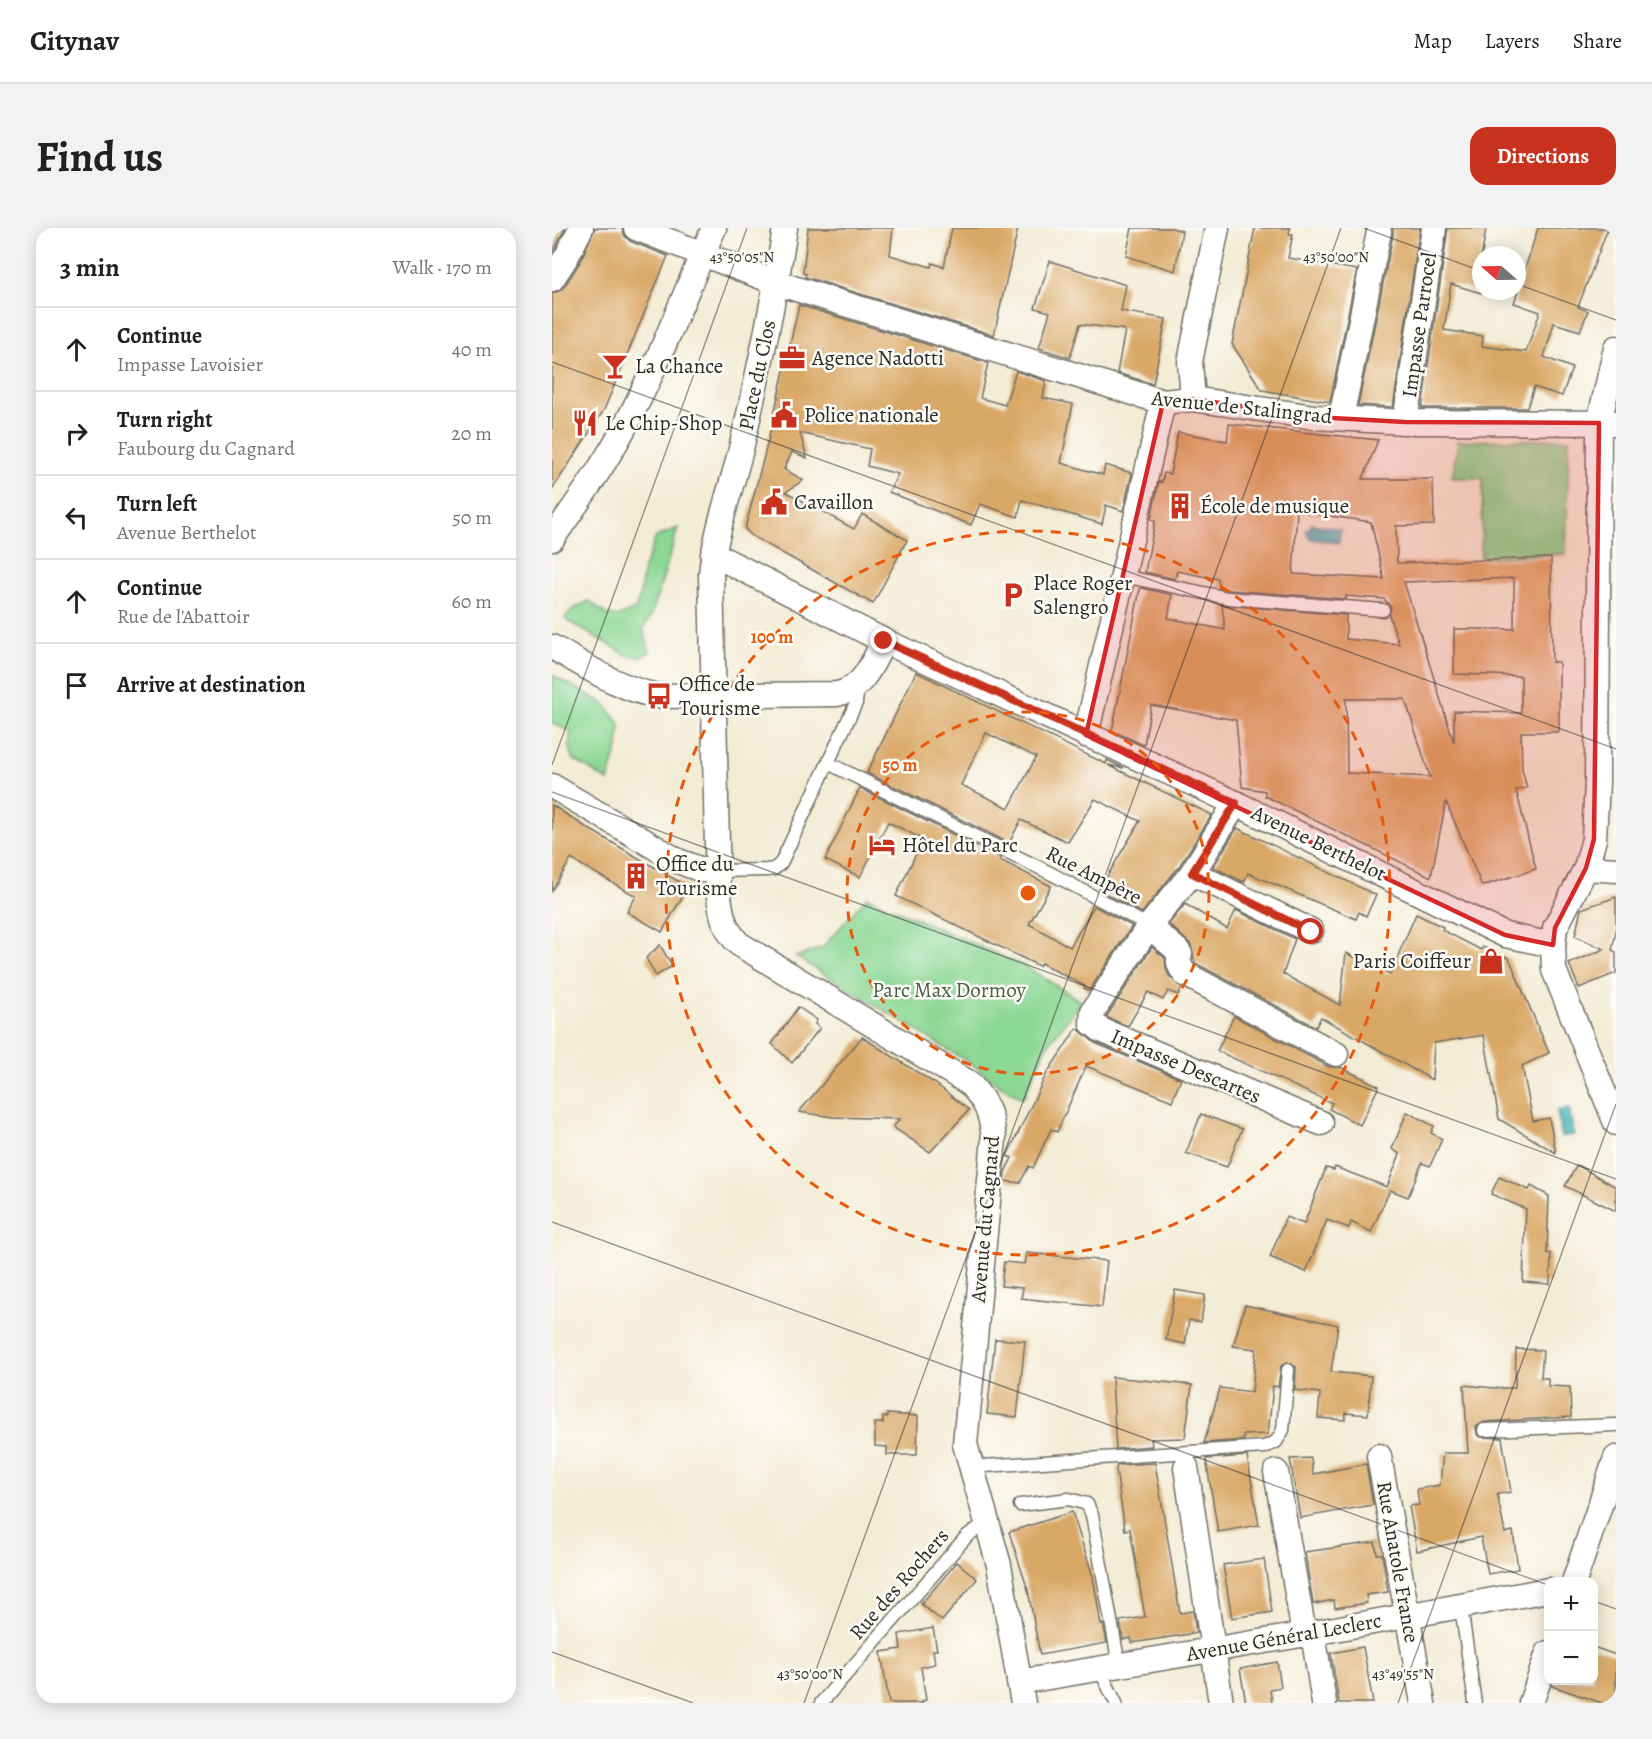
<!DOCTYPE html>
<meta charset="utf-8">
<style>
:root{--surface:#fff;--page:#f2f2f2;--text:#202124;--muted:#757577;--line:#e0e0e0;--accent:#c8321e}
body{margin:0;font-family:Alegreya,serif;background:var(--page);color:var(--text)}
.controls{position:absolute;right:18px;bottom:18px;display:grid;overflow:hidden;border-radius:12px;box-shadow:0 3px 15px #0003}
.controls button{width:54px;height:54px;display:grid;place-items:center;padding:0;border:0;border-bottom:2px solid var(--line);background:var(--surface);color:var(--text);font:30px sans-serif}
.compass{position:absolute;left:920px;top:18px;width:54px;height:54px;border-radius:50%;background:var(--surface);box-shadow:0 3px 15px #0003;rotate:290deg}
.stop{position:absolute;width:18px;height:18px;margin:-14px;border:4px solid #c8321e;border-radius:50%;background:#fff}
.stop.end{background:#c8321e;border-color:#fff;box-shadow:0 2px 6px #0008}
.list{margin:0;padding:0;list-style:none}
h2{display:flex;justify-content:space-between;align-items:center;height:78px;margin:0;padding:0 24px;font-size:26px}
h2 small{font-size:20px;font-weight:400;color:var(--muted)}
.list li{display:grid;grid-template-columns:39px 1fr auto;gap:18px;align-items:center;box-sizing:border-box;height:84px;padding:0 24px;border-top:2px solid var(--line)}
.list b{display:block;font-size:22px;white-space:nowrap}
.list p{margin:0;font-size:20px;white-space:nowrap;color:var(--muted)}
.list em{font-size:20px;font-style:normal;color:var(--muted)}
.icon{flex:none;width:33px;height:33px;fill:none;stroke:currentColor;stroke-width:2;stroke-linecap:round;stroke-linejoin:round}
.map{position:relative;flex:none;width:1064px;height:1475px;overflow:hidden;border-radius:18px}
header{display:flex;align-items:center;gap:36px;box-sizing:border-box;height:84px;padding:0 30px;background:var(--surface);border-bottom:2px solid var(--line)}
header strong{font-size:28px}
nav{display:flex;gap:33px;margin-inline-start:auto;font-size:21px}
.intro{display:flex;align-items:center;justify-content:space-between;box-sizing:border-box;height:144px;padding:0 36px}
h1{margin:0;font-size:42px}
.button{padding:15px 27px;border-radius:18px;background:var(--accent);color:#fff;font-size:21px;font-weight:700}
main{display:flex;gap:36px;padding:0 36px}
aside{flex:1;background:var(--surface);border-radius:18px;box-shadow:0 3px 15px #0003}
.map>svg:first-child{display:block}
</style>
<header>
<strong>Citynav</strong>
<nav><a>Map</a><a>Layers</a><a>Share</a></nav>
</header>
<div class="intro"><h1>Find us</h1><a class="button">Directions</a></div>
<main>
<aside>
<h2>3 min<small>Walk · 170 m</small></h2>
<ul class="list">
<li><svg class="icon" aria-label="ahead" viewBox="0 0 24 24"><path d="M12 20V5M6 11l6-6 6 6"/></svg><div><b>Continue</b><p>Impasse Lavoisier</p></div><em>40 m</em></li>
<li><svg class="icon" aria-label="right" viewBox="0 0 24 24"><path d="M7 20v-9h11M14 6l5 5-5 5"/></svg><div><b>Turn right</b><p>Faubourg du Cagnard</p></div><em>20 m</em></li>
<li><svg class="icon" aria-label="left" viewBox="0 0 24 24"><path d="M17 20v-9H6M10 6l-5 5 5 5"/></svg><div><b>Turn left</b><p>Avenue Berthelot</p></div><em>50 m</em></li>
<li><svg class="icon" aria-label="ahead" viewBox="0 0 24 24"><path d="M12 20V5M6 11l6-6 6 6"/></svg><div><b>Continue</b><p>Rue de l'Abattoir</p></div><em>60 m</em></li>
<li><svg class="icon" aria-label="arrive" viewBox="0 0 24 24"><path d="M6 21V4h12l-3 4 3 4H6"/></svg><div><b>Arrive at destination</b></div></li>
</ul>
</aside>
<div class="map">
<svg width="1064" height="1475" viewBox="0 0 1064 1475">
<rect width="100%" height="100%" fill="#fdfcf7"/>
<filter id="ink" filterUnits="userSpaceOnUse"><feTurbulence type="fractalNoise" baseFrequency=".0167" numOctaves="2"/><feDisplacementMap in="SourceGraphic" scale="12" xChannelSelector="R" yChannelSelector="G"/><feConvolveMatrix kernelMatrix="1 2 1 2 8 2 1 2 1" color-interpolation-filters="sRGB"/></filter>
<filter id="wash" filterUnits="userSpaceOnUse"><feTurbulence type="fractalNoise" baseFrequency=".008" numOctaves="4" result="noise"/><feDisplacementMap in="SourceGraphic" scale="24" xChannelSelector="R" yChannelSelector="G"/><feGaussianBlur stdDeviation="1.35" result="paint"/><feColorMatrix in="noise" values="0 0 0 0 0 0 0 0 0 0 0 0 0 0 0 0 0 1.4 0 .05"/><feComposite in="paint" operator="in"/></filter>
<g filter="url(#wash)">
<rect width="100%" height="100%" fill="#f3ecd5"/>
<g fill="#8bd794" stroke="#5b8160" stroke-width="1.5">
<path d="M1017 211 1014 326 929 330 931 250H900L906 213Z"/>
<path d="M126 300 100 386 91 401 98 424 89 429 75 427 14 392 13 389 21 381 37 373 54 386 65 389 83 381 87 371 92 340 104 309Z"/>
<path d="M0 447 53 476 68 496 66 519 56 553 21 531 17 515 19 504 0 495Z"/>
<path d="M315 669 476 740 530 774 494 819 471 871 446 856 418 835 244 729 271 719Z"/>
</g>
<g fill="#3eafb7" stroke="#346d71" stroke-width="1.5">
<path d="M760 296 789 301 787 315 758 311 754 303Z"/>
<path d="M1017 880 1022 907 1010 909 1005 883Z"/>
</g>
<g id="blocks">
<g fill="#daa866" fill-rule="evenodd">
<path d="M0 0H13L0 25Z"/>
<path d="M43 0H70L73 8 78 13 116 28 52 182 0 262V65L7 63 12 59 28 34Z"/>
<path d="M256 0H341L338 27 379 39 380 35 392 39 400 0H466L442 107 253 49 254 46 251 45Z"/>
<path d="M580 0H620L630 3 623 43 574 28Z"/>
<path d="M703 0H738L737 6H741L736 30 805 42 778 174 710 162 680 116Z"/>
<path d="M841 0H868L841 179 806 177 841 7Z"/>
<path d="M896 0H934L927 45H929V65L899 56 892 102 931 108 930 118 974 124 988 84 962 75 986 0H1056L1026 79 1036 83 1028 103 1002 95 992 129 1020 140 1010 168 982 159 975 180H870Z"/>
<path d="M498 33 574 57 569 83 614 91 601 156 565 145 573 102 528 96 518 130 487 120 498 84 483 80Z"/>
<path d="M247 77 436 135 428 170 453 177 464 143 494 153 491 170 521 176 509 235 551 247 553 237 580 245 571 283 554 277 550 296 470 272 466 289 428 276 419 297 337 264 346 246 315 238 318 221 248 205 255 230 240 224 232 241 251 252 234 264 302 301 310 286 355 312 321 376 200 308 193 301 216 213Z"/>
<path d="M677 196 826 212 811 251H881L882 297 844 298 845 335 999 330 1000 434H1007V504H969L970 541 975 560 964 562 984 641 930 658 894 574 879 649 713 568V563L690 559 684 492 599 477 592 517 560 503 588 361 590 360 620 367 616 390 673 402 670 377 794 387V411L847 416 837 387 839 379 832 371 794 368V371L677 362 667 360 666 351 625 343 623 351 593 344 603 293 599 291 607 253 610 254 612 245 618 246 626 204 675 213ZM745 283 819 294 832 351 741 346ZM962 350V401H902V446L969 448V485L902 483V515L852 354ZM794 471H853L878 549 795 545Z"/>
<path d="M364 444 554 536 555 532 572 540 556 537 660 587 628 637 590 685 547 662 588 593 543 571 516 614 469 592 457 615 315 545ZM434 505 484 529 457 580 409 557Z"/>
<path d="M308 560 449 630 448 632 499 658 477 696 518 719 542 678 580 698 537 763 532 760 533 758 489 735 487 738 344 668 371 611 336 594 308 649 273 632Z"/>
<path d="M0 577 37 601 136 659 110 704 75 684 84 668 19 631 0 663Z"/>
<path d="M685 600 824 667 814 688 807 684 804 691 696 645 692 654 661 639Z"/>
<path d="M1064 669V704L1060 722 1064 724V745L1027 760 1017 736 1052 721 1023 708 1029 681Z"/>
<path d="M633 676 675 701 684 682 743 711 731 746 788 777 794 725 838 746 864 686 891 699 890 702 929 722 931 719 957 730 997 825 970 838 981 893 997 890 1004 925 947 891 932 807 882 815 880 852 769 789 764 799 643 735 639 717 617 696Z"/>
<path d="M108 717 120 738 104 748 94 730Z"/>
<path d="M600 719 613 730 614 740 617 748 630 760 626 767 616 763 611 772 596 764 576 798 556 790 555 788Z"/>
<path d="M246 779 265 792 263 796 268 800 240 835 220 816Z"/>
<path d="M682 788 777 839H788L827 858 808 897 777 881 780 875 665 823Z"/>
<path d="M525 800 543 815 629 851 620 873 534 838 505 904 499 901 481 940 477 938 468 955 452 953 453 944 460 930 455 928 495 845Z"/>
<path d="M310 809 384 856 417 882 378 924 341 899 348 891 281 889 247 884Z"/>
<path d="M855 884 882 898 879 905 890 911 878 938 870 935 856 969 838 962 819 1004 799 994 797 1000 775 992 754 1044 718 1029 734 989 752 996 774 940 782 942 783 939 835 959 848 926 840 921Z"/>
<path d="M649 886 690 901 675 939 634 925Z"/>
<path d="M1025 937 1064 959V983L1013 958Z"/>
<path d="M947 949 977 962 979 958 997 968 995 1025 999 1026 998 1056 971 1054 974 981 939 966Z"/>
<path d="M475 1025 555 1033 550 1079 469 1070 471 1060 449 1058 452 1034 473 1036Z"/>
<path d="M623 1062 653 1067 649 1094 637 1092 633 1116 614 1112Z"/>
<path d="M693 1077 786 1097 779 1144 819 1148 816 1187 794 1185 793 1192 766 1190 768 1165 743 1162 744 1139 736 1134 729 1138 726 1159 721 1158 716 1206 691 1207 692 1212 652 1215 668 1160 700 1164 704 1121 681 1118Z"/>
<path d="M443 1111 473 1113 465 1189 435 1186Z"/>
<path d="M964 1121 991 1122 989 1150H996V1158L1018 1159 1019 1189 932 1194 924 1199 925 1206 929 1209 950 1210 959 1264 945 1266 953 1305 961 1303 966 1341 936 1346 929 1309 865 1323 857 1278 867 1277 865 1261 888 1257 891 1225H916L912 1157 942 1160H963Z"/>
<path d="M560 1149 640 1157 633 1210 599 1211 600 1218 564 1221Z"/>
<path d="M335 1186 366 1188 365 1227H335V1219L323 1218V1195H331V1189H335Z"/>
<path d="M695 1228 707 1297 666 1304 654 1231Z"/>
<path d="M759 1230 761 1246 814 1236 821 1277 748 1290 738 1231Z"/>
<path d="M603 1235 628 1385 641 1383 644 1405 580 1415 579 1410 571 1412 568 1393 593 1389 578 1301 573 1302 564 1242 565 1237Z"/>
<path d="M520 1284 541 1348 549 1397 551 1396 555 1415 488 1427 476 1362 457 1304Z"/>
<path d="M823 1314 825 1326H830L836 1364 814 1367 815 1375 783 1380 782 1372 761 1376 753 1324Z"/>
<path d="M712 1331 720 1384 680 1390 671 1337Z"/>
<path d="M405 1334 425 1351 390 1393 369 1376Z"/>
<path d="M381 1400 385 1422H381L383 1436 369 1439 374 1472 370 1473 371 1475H337L329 1424 349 1421 347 1406Z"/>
<path d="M811 1419 821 1475H787L779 1425Z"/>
<path d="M1041 1419 1064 1427V1475H1050L1000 1458 1002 1452H1041Z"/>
<path d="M725 1434 729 1459 718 1461 720 1475H694L688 1441Z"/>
</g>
</g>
</g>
<g filter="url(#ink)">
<use href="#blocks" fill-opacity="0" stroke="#716f66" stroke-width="1.5"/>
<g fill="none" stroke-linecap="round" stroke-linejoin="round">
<g stroke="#716f66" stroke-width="15">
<g id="service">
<path d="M571 348 676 370 831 382"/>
<path d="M276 535 500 646 597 698"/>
<path d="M166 643 215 642 222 641 229 635 304 475 306 458"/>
<path d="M932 1202 1064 1197"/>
<path d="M418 1239 712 1219 724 1214 731 1202 736 1142"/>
<path d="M468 1277 517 1271 535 1276 540 1287 567 1437"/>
<path d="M909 1379 923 1475"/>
<path d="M547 1440 564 1475"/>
<path d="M269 1475 415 1308 425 1301 436 1297"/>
</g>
</g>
<g stroke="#716f66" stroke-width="27">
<g id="minor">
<path d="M84 0 225 55 611 174 641 171 762 189 853 194 1064 195"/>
<path d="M233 0C222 74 206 148 189 221 179 262 163 303 159 346L166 661C169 683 170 699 187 716L417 855C434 874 439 884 442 910L413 1216 447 1337 471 1475"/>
<path d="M0 51 15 28 29 0"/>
<path d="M1064 120 1047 195 1045 554 1042 611 1034 640 1003 700 1001 717 1002 742 1064 895"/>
<path d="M641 171 638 134 665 0"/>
<path d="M789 190 827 4"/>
<path d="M853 194 882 0"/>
<path d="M0 311C25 275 51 239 72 200 107 136 132 66 162 0"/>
<path d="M161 326 332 413 679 573 953 707 1001 717"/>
<path d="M0 419C33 437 68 462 107 468L285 466C312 461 320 435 332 413"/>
<path d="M534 507 611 174"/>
<path d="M0 558 126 633 150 642 166 643"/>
<path d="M684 575 640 645 597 698 541 783 540 795 549 802 769 895"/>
<path d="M1034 640 1064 642"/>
<path d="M640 645 759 703"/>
<path d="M597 698 625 722 628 726C625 735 628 739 633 746L784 826"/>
<path d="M827 1228 871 1475"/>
<path d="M634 1239 669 1475"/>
<path d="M724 1244 752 1406"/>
<path d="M1022 1354 1064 1230"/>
<path d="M761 1405 772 1475"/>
<path d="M467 1454 761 1405 996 1362"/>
<path d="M979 1475 996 1425"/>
</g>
</g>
<use href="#service" stroke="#fff" stroke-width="12"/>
<use href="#minor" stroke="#fff" stroke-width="24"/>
</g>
</g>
<g fill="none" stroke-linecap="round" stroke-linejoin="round" filter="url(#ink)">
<path stroke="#c8321e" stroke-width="8" d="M332 413 684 575 640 645 759 704"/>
</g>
<path fill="#d62828" fill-opacity="0.2" stroke="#d62828" stroke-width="4.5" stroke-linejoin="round" d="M641 171 762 189 853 194 1047 195 1042 611 1034 640 1003 700 1001 717 953 707 534 507 611 174Z"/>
<path fill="none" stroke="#2b2b2b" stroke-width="1.5" stroke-opacity="0.45" d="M812 0 929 43M965 56 1064 92M0 134 1064 521M0 537 195 0M0 564 1064 951M0 994 996 1357M1042 1373 1064 1381M0 1424 141 1475M252 1475 789 0M846 1475 1064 876"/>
<g fill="none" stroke="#e8590c" stroke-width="3" stroke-dasharray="10 8">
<circle cx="476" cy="665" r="181"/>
<circle cx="476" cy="665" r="362"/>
</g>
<defs>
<g id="office-bare" transform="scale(2.07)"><path d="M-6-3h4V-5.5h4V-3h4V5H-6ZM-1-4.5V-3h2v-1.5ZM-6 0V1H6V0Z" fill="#c8321e" stroke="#fdfcf7" stroke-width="2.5" paint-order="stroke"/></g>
<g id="bar-bare" transform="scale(2.07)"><path d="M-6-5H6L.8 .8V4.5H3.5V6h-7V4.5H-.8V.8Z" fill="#c8321e" stroke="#fdfcf7" stroke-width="2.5" paint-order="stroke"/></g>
<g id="civic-bare" transform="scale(2.07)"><path d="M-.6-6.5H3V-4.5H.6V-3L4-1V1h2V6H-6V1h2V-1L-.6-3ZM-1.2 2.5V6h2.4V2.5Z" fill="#c8321e" stroke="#fdfcf7" stroke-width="2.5" paint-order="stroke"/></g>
<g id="restaurant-bare" transform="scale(2.07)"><path d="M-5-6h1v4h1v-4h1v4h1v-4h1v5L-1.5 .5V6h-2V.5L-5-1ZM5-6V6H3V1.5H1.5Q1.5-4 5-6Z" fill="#c8321e" stroke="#fdfcf7" stroke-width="2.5" paint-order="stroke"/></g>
<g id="building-bare" transform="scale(2.07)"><path d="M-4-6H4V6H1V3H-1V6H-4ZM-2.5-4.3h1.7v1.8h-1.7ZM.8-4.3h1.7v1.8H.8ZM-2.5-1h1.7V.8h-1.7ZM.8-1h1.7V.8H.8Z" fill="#c8321e" stroke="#fdfcf7" stroke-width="2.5" paint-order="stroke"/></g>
<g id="parking-bare" transform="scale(2.07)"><path d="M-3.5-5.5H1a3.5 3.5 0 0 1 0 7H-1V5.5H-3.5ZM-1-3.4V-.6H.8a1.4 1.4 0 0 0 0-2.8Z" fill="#c8321e" stroke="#fdfcf7" stroke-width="2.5" paint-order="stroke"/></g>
<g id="bus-bare" transform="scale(2.07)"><path d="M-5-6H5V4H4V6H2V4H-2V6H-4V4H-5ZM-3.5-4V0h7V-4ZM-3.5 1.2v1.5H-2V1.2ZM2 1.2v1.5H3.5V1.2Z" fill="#c8321e" stroke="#fdfcf7" stroke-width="2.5" paint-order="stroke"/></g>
<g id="hotel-bare" transform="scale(2.07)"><path d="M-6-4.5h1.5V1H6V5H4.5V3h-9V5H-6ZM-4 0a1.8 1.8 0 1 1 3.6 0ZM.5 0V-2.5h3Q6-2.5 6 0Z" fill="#c8321e" stroke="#fdfcf7" stroke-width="2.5" paint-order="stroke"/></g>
<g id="shop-bare" transform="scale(2.07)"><path d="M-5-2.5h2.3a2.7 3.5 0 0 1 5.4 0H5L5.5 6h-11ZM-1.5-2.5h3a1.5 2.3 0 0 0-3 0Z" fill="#c8321e" stroke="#fdfcf7" stroke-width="2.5" paint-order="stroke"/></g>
</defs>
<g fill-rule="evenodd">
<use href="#office-bare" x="240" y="130"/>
<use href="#bar-bare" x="63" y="138"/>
<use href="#civic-bare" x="232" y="187"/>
<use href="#restaurant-bare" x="33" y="195"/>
<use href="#civic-bare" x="222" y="274"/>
<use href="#building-bare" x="628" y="278"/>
<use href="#parking-bare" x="461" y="367"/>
<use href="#bus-bare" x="107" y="468"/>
<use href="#hotel-bare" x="330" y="617"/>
<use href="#building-bare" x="84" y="648"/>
<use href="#shop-bare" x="939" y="733"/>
</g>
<g text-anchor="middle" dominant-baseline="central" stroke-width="5" stroke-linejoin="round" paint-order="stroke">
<g font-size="21" fill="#2b2b2b" stroke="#fdfcf7">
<text transform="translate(867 97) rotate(-82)">Impasse Parrocel</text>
<text transform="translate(205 147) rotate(-78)">Place du Clos</text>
<text transform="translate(690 179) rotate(6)">Avenue de Stalingrad</text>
<text transform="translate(767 615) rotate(26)">Avenue Berthelot</text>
<text transform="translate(542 647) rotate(27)">Rue Ampère</text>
<text transform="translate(634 838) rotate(23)">Impasse Descartes</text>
<text transform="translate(433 991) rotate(-85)">Avenue du Cagnard</text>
<text transform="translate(846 1334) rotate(80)">Rue Anatole France</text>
<text transform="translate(347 1356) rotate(-49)">Rue des Rochers</text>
<text transform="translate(732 1409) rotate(-10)">Avenue Général Leclerc</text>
</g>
<g font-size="21" fill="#2b2b2b" stroke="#fdfcf7" text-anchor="start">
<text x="260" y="130">Agence Nadotti</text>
<text x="83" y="138">La Chance</text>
<text x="252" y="187">Police nationale</text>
<text x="53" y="195">Le Chip-Shop</text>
<text x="242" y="274">Cavaillon</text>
<text x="648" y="278">École de musique</text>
<text x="481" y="355">Place Roger<tspan x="481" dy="24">Salengro</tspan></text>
<text x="127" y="456">Office de<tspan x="127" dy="24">Tourisme</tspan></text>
<text x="350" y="617">Hôtel du Parc</text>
<text x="104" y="636">Office du<tspan x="104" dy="24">Tourisme</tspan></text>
<text x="919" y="733" text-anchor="end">Paris Coiffeur</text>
</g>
<g font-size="21" fill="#485f4a" stroke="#fdfcf7">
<text x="397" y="762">Parc Max Dormoy</text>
</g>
</g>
<g font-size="15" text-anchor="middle" fill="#2b2b2b" stroke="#fdfcf7" stroke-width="5" stroke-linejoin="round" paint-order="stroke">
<text x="190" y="34">43°50'05"N</text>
<text x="784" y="34">43°50'00"N</text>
<text x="258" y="1451">43°50'00"N</text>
<text x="851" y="1451">43°49'55"N</text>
</g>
<circle cx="476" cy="665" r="9" fill="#e8590c" stroke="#fdfcf7" stroke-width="3"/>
<g font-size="18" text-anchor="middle" font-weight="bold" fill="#e8590c" stroke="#fdfcf7" stroke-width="5" stroke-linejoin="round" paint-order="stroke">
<text x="220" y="415">100 m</text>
<text x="348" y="543">50 m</text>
</g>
</svg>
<div class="controls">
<button>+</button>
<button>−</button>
</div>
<svg class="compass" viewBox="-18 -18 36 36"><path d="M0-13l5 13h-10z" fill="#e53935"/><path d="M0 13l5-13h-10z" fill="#757577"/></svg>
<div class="stop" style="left:759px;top:704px"></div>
<div class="stop end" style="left:332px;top:413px"></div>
</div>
</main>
